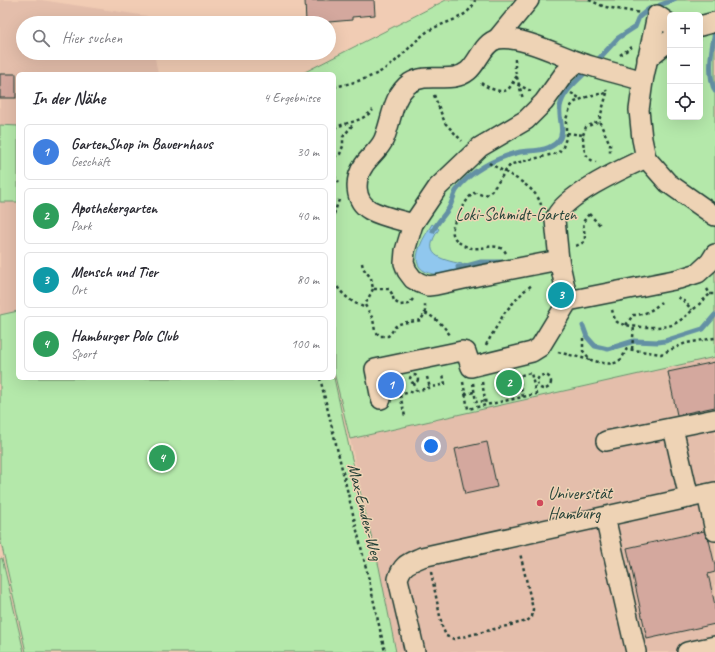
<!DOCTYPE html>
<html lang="de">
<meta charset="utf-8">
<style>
:root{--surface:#fff;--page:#f7f7f7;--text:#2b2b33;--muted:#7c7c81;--line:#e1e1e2;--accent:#7c3aed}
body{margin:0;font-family:Caveat,sans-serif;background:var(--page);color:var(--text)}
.controls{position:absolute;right:12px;top:12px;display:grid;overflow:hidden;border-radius:6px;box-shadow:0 4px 16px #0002}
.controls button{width:36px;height:36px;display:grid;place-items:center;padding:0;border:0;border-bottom:1px solid var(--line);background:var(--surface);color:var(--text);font:20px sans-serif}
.you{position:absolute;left:431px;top:446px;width:14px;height:14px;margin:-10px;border:3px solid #fff;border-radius:50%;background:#1a73e8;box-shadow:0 0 0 6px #1a73e833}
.badge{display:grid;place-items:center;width:26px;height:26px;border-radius:50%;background:var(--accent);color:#fff;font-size:13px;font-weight:700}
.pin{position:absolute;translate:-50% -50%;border:2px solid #fff;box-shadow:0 1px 4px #0006}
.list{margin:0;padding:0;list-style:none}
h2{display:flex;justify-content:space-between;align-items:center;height:52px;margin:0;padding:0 16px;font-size:17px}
h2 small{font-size:13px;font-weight:400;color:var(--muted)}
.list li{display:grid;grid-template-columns:26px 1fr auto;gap:12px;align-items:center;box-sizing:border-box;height:56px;margin:0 8px 8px;padding:0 8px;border:1px solid var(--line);border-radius:6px}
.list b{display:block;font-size:15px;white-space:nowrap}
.list p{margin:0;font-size:13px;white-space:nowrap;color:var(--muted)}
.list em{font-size:13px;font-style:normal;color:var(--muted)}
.icon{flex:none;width:22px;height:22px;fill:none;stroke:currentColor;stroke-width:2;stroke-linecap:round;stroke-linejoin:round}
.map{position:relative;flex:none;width:715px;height:652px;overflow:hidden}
.search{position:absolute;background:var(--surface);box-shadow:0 4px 16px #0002;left:16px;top:16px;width:320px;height:44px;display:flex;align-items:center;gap:10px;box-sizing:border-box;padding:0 14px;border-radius:22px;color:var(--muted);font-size:15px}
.panel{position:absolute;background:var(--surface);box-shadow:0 4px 16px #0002;left:16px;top:72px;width:320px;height:308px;border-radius:6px}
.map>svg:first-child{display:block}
</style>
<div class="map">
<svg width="715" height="652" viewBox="0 0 715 652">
<rect width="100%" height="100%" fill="#f1ccb4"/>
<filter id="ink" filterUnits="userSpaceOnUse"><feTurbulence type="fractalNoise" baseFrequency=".025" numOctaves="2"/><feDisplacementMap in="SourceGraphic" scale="8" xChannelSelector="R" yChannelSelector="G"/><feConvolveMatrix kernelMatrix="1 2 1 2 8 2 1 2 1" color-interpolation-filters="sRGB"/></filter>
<g filter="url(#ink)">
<g fill="#e4beab">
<path d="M0 0H41L147 16 148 23H23V53H154L158 74H18V311L0 315Z"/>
<path d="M715 357V652H397L350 439Z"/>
</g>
<g fill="#b4e8aa" stroke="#6a926f" fill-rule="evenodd">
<path d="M446 0H715V357L350 439 334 372V74H301ZM670 15H700V117H670Z"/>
<path d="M0 125 18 126V202H0Z"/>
<path d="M18 311V378H334L349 447 379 567 396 652H26L0 538V315Z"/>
<path d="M2 558 24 652H0V559Z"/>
</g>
<path fill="#90c7ee" stroke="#6390a4" d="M432 224 439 229C421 255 439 259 462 264L464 273C445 275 406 280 420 246 423 238 428 231 432 224Z"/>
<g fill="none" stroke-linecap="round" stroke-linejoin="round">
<g stroke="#6390a4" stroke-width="5">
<path d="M660 5 674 0"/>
<path d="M715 32C711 50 707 74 715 91"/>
<path d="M595 63 618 38 635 27 639 17 649 9"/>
<path d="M433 231C437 222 444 216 449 208 452 203 453 197 456 191 469 171 498 157 520 152 533 150 548 152 558 141 567 131 556 115 561 103 565 90 579 79 588 70"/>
<path d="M458 267H463L481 262H502"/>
<path d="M583 326 587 337 595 346 608 349 634 341 658 342 665 341 703 329 715 315"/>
</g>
</g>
<g fill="#d4a89e" stroke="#1f3d34">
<path d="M305 0H374L375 15 352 17V20L329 22V23H306Z"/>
<rect x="0" y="74" width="16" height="24"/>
<path d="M715 362V407L677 415 668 372Z"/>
<path d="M394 376 397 392 391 393 388 378Z"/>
<path d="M487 442 497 487 465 494 455 449Z"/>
<path d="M704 531 707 538 709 540 715 566V572L708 574 715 605V624L647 639 627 548Z"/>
</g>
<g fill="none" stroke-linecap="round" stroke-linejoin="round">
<g stroke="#1f3d34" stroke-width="22">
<g id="minor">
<path d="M670 24 657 15 643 81 639 110 642 139 646 158 668 183 715 216"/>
<path d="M700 26 715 22"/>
<path d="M497 39 529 0"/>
<path d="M647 59 670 40"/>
<path d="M577 62 564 74 544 102 526 120 480 147 438 187 413 224 405 251 404 263 407 271 413 279 420 283 428 286 436 285 482 275 559 260 555 220C558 198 626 167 646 158"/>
<path d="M413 224C400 220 383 217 370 210 354 201 354 179 364 165 370 156 380 149 384 139 392 120 392 96 410 83 428 71 451 85 468 71 479 62 483 42 498 39 518 35 557 54 576 61 597 69 621 74 643 81"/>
<path d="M559 260 568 301"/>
<path d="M381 399 375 369 462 351 466 352 471 367 532 352 540 347 568 301 679 279 698 273 710 262 715 254"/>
<path d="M673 428 689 498"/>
<path d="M606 441 715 419"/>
<path d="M707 494 715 531"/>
<path d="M605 517 636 652"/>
<path d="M415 652 398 579C402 564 409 563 422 557L715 492"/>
<path d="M687 652 715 646"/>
</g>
</g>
<g stroke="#1f3d34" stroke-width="2.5" stroke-dasharray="3 3" stroke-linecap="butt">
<path d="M589 0 605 7 641 13"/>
<path d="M620 55 632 47"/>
<path d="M515 59V70L523 99"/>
<path d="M512 82 531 91"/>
<path d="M481 83C488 88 504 96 510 87 513 83 514 79 517 76"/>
<path d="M334 87C353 83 372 78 388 67 403 56 413 42 428 31 442 22 470 19 475 0"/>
<path d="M571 93 581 99"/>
<path d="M607 93 599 121 610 144V155"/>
<path d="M434 95 445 123 462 141"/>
<path d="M334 128C349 121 360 123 373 110"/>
<path d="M567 133 583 135C583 146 584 159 596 162"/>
<path d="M583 135 586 127 599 121"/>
<path d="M334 157 340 154 343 146V137L354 123"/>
<path d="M489 163C505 173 536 185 541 205"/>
<path d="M334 176 339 182"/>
<path d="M334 214 340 197"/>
<path d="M589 214 600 225"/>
<path d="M576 246 584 242 585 238 583 222 589 214"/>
<path d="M506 253 504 250C491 241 480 253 465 246 444 236 454 222 463 207 466 202 468 197 474 193 478 193 481 195 484 195 494 195 503 170 512 164L558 153 563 147 566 138V119L571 106 575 102 584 98 593 95 607 93 606 90"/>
<path d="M362 263 363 268 371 278 373 289H389L392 294 394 301 400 305 409 304 413 299"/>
<path d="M334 282C342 295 352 303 366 308"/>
<path d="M373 289 365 305 373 319 375 331 380 336H388C392 333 393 329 396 326 399 322 414 322 421 320L425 313V304"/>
<path d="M707 289 710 294H715"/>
<path d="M678 297 685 302 692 310"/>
<path d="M612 310C613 313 614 318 616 321 622 328 666 329 674 324 687 317 699 304 710 294"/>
<path d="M425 313C436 318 443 325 450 335"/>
<path d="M626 325 633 315C645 315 653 310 661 302"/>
<path d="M583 338V351L591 360C599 362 613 367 620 360 624 357 624 352 627 349L661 354 686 343 715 338"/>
<path d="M486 345 505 312 524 291 532 285"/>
<path d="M632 349 634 326"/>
<path d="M558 352 590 360"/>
<circle cx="544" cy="382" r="7"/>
<circle cx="414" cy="379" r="4"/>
<path d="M519 376 523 397"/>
<path d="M427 377 430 388"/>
<path d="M502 377 504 383 499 388 502 393 506 394 509 392 510 386 508 384 504 383"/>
<path d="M320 378 369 580 385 652"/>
<path d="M463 382 468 409 536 394 531 373 512 377"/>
<path d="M482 382 486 405"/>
<path d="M414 383 416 391"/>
<path d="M473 383 476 402 485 401"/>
<path d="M465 394 474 392"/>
<path d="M398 395 445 384 443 374"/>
<path d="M400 395 405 416"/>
<path d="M431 572 442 626 446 636 454 639 527 621 532 617 533 609 520 553"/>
</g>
<use href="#minor" stroke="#eed3b5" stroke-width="19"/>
</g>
</g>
<circle fill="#d1495b" stroke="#eed3b5" stroke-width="1.5" cx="540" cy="503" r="4"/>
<g text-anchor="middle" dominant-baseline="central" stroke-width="3" stroke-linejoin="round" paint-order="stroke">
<g font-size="17" fill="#26463a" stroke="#eed3b5">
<text x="516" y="214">Loki-Schmidt-Garten</text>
</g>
<g font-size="17" fill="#1f3d34" stroke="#eed3b5" text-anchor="start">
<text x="548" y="493">Universität<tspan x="548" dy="20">Hamburg</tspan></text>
</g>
<g font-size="17" fill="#1f3d34" stroke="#eed3b5">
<text transform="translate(365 512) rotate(76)">Max-Emden-Weg</text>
</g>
</g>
</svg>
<div class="controls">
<button>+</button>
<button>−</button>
<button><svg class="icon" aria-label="locate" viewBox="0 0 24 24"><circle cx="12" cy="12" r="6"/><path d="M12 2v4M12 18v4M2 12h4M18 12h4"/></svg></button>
</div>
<div class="you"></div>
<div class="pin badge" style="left:391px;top:385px;background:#3f7fe0">1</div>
<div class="pin badge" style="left:509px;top:383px;background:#2e9e5b">2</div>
<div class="pin badge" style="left:561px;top:295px;background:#0f9aa8">3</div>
<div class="pin badge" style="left:162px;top:458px;background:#2e9e5b">4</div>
<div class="search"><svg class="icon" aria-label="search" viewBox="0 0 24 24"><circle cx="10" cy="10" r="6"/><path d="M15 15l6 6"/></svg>Hier suchen</div>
<section class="panel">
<h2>In der Nähe<small>4 Ergebnisse</small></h2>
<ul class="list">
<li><span class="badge" style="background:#3f7fe0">1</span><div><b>GartenShop im Bauernhaus</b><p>Geschäft</p></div><em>30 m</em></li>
<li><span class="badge" style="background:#2e9e5b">2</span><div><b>Apothekergarten</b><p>Park</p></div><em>40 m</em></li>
<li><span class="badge" style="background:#0f9aa8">3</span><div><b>Mensch und Tier</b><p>Ort</p></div><em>80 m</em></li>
<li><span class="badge" style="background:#2e9e5b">4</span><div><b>Hamburger Polo Club</b><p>Sport</p></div><em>100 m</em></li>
</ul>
</section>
</div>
